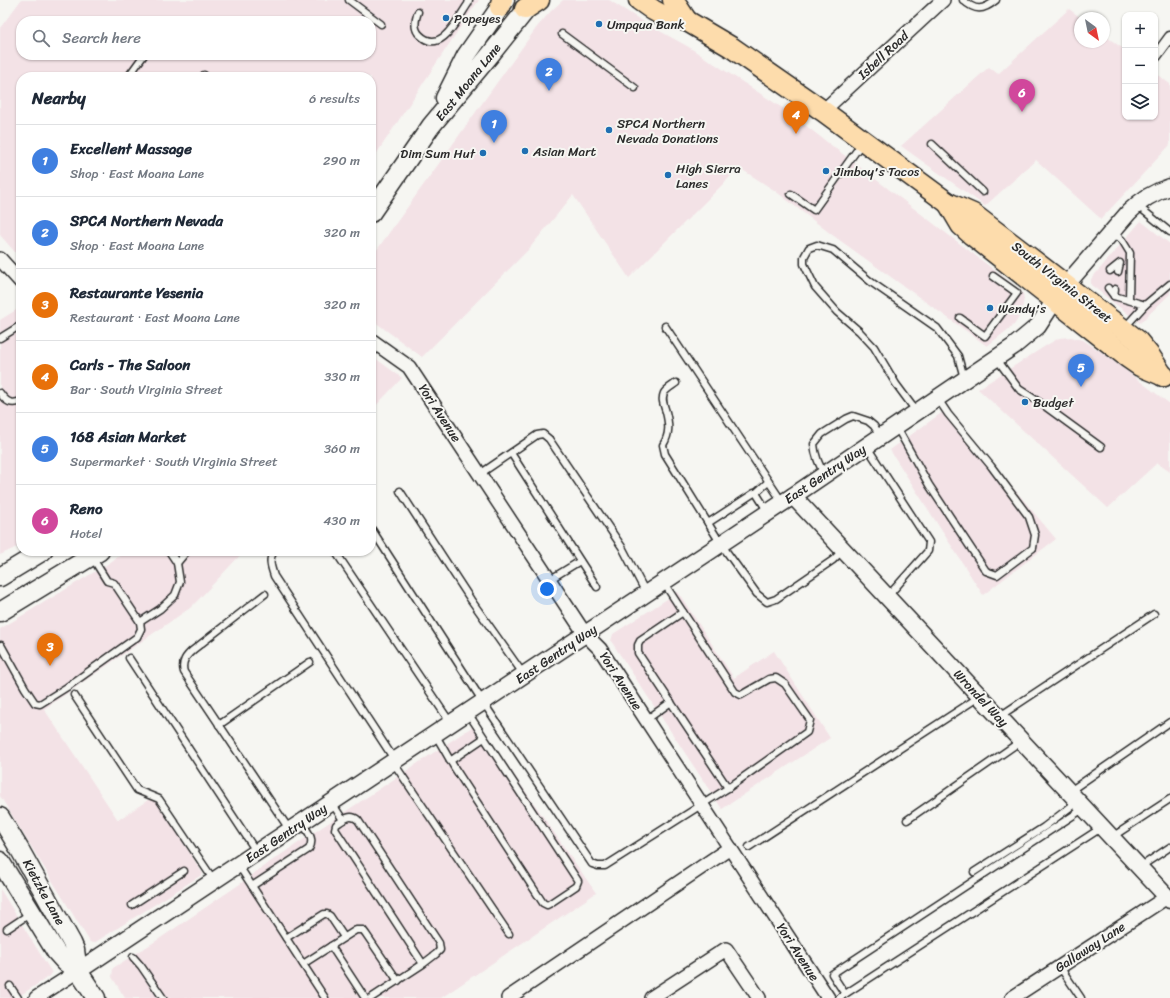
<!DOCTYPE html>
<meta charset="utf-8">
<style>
:root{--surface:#fff;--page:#f6f6f7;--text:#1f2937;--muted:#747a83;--line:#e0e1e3;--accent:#1f6fb2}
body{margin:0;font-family:Sriracha,sans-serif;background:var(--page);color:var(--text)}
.controls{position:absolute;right:12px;top:12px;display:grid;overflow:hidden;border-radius:8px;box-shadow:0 1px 3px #0004}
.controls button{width:36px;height:36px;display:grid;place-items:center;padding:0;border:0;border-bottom:1px solid var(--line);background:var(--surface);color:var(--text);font:20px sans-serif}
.compass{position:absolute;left:1074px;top:12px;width:36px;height:36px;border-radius:50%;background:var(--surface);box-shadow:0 1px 3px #0004;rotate:147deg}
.you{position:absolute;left:547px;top:589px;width:14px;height:14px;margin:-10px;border:3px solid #fff;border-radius:50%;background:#1a73e8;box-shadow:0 0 0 6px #1a73e833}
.badge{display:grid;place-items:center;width:26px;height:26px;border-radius:50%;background:var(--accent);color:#fff;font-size:13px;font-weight:700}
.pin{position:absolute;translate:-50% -33px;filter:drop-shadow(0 1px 2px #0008)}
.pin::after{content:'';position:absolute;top:21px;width:14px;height:12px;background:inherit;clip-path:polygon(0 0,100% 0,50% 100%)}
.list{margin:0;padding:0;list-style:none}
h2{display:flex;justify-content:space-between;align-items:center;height:52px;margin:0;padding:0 16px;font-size:17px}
h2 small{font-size:13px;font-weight:400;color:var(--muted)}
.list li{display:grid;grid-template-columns:26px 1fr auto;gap:12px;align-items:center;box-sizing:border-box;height:72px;padding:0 16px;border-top:1px solid var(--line)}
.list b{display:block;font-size:15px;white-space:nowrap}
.list p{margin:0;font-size:13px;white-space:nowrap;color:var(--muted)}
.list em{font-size:13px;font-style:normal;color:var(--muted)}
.icon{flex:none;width:22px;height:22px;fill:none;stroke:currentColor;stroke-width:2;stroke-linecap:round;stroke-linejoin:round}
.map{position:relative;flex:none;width:1170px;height:998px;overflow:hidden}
.search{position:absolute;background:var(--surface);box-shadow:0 1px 3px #0004;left:16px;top:16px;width:360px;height:44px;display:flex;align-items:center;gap:10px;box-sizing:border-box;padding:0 14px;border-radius:16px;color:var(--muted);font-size:15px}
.panel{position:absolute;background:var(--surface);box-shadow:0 1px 3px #0004;left:16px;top:72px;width:360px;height:484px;border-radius:16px}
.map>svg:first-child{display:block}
</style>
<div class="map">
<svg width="1170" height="998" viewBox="0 0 1170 998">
<rect width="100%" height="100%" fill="#f6f6f2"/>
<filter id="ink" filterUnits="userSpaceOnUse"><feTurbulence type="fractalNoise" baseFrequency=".025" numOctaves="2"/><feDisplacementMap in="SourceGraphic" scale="8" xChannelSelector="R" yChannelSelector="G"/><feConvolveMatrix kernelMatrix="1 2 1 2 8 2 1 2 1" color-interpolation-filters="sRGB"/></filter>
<g filter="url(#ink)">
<g fill="#f3e2e6" fill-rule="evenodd">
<path d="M21 0H479L463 23 371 162V77H21V259L0 235V28ZM21 21H371V55H21Z"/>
<path d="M563 0H609L647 24 687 46 784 109 1019 289 1023 294 1024 299 1021 314 1014 325 987 346 831 234 774 190 738 167 732 175 629 278 573 195 528 250 422 357 371 319V258L537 27 551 11Z"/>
<path d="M1069 9 1081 18H1080V42H1104V35L1125 50V117H1155V73L1170 84V145L1101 219 1036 160 985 206 901 146 989 67 998 74Z"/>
<path d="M1141 221 1170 244V294L1140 323 1091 285V279Z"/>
<path d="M21 307V545L0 555V320Z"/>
<path d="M1071 337 1083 340 1100 351 1170 404V472L1157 463 1108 508 978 389 1047 345 1059 338Z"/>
<path d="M371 355 402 378 371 411Z"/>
<path d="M947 409 1056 539 983 595 890 450Z"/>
<path d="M127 551H244L201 597 190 608 44 709 118 820 151 798 157 801 203 874 94 943 90 942 0 796V629L106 565Z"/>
<path d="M678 592 734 678 774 651 830 738 722 809 611 641 613 634Z"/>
<path d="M478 723 596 893 441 998H125L112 977 113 968 159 939 240 884 258 870Z"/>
<path d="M0 889 52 973 50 976 16 998H0Z"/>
</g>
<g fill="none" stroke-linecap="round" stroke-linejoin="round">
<g stroke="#2b2b2b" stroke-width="9">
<g id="service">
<path d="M349 0 381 24"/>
<path d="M963 0C975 11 983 11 996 0"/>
<path d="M418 12C415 20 413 29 420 35 441 56 458 18 468 4L469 0"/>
<path d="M562 34 635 88"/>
<path d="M128 77 144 55"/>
<path d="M203 77 204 75 206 77"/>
<path d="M932 144 983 192"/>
<path d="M791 194 814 210 862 143"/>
<path d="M1138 206 1170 232"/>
<path d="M1112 231 1122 240 1130 253 1129 300"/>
<path d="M1110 271 1120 263 1118 272"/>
<path d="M1108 288 1114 296 1115 289"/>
<path d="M1114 296 1145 305"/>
<path d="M960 318 985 336 1017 293 993 276"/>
<path d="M665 326 783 503"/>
<path d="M1125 327 1145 305 1170 284"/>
<path d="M0 338 21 325"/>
<path d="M996 358 1019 389 1042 404 1101 447"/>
<path d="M676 383C672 386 666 389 664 393 661 400 664 405 666 412 669 424 670 434 663 445L665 454 721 544 757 594 767 602 776 599 833 560 843 550"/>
<path d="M0 393C6 402 11 405 21 401"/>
<path d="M916 411 896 384 874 347 859 331 837 312 815 287 804 264V257L809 248 817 245 833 250 871 282 937 328 958 356 964 378"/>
<path d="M896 426 929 485 986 571 997 575 1033 548 1035 535 1029 517 991 466 948 414 938 399"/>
<path d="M867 447 929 542 928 551 888 596"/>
<path d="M511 453 597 587"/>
<path d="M480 474 537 435 543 434 549 439 622 547 646 593"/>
<path d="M824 474C819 464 815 456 814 444L822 434 846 419 853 416 868 421 874 426 880 435"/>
<path d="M400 491 471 600 524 675"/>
<path d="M756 493 768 482"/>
<path d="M708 523 754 493H756L768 512"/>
<path d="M371 528 483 702 592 864 598 866H605L728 788 807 732 810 720 785 684 776 678 769 679 741 695 735 692 664 583"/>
<path d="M274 551C268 560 271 566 274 576L394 759"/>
<path d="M335 551 450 722"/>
<path d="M92 557 107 581 114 583 140 622 160 609 175 595 180 582 177 563 169 551"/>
<path d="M177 563 187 551"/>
<path d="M549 580 580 561"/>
<path d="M265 594 193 650C186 656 181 662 184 672L289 829"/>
<path d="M683 612 640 641 638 645V653L728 788"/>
<path d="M1 645 25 688 35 703 40 704 67 687 137 637 141 629 140 622"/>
<path d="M129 658 256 851"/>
<path d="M74 695 137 790 159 799 213 879"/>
<path d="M1000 716 1154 614"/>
<path d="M646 720 671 702"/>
<path d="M219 725 310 662"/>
<path d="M435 734 454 767 543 903 547 905 549 904 576 886 578 881 468 713"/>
<path d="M450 761 484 738"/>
<path d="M393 762 509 934"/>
<path d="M1070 791 1170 722"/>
<path d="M332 803 343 820"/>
<path d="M907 820 1021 741"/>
<path d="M1112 837 1170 799"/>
<path d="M749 847 979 697"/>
<path d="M239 866 325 998"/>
<path d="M1140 867 1170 847"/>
<path d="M974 872 1044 827 1077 802"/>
<path d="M252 886 309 849C315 839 308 832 302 823"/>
<path d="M132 905 184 871"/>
<path d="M7 929 31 913"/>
<path d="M286 938 324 914H327L330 916 344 937"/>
<path d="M331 946 365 998"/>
<path d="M133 957 141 966 163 998"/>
<path d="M303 964 356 930H363L366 934 398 981"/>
<path d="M1060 967 1081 998"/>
<path d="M10 986 18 998"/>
<path d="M845 994 832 974 1083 809"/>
<path d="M371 998 423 964 436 954 440 950 439 943 358 820C350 813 343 820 336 825L335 829 423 964"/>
<path d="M839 998 1101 828"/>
</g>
</g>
<g stroke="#2b2b2b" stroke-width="13">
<path id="pedestrian" d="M1156 56 1170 37"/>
</g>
<g stroke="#2b2b2b" stroke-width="16">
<g id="minor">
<path d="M823 111 943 0"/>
<path d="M0 259 21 282"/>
<path d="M371 340 409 367 585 634 600 649 828 998"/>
<path d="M36 998 78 971"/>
<path d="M508 998 730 848"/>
<path d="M651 998 726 949 759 998"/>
<path d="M1012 998 1167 897"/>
</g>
</g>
<g stroke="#2b2b2b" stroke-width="19">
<g id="tertiary">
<path d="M793 496 1170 900"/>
<path d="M78 971 793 496 1014 346 1038 326 1060 292 1129 212C1141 200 1153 192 1170 187"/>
</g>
</g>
<g stroke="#2b2b2b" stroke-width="21">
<g id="secondary">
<path d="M445 98 466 56 505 0"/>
<path d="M371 213 431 126 490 55 534 0"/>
<path d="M0 577 43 551"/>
<path d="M0 612 100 551"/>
<path d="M0 817 20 850 72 943 75 950 78 971"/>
<path d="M0 861 56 952 65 962 78 971 96 998"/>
</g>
</g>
<g stroke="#2b2b2b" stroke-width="23">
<g id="primary">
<path d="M639 0 653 10 662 15 687 21 731 47 823 111 948 203 973 214 1137 340 1150 356 1163 376"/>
<path d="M673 0 687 21"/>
<path d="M500 7 502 0"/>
<path d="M525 9 539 0"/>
<path d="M948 203 961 225 972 235 1127 357 1140 366 1164 376"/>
</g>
</g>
<use href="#service" stroke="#f6f6f2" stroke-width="6"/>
<use href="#pedestrian" stroke="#f6f6f2" stroke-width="10"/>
<use href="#minor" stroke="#f6f6f2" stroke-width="13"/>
<use href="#tertiary" stroke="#f6f6f2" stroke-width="16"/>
<use href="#secondary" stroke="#f6f6f2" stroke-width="18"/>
<use href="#primary" stroke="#fddcac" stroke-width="20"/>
</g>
</g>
<g fill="#1f6fb2" stroke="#f6f6f2" stroke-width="1.5">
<circle cx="446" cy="18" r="4"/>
<circle cx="599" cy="24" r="4"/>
<circle cx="609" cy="130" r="4"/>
<circle cx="525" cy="151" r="4"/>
<circle cx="483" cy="153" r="4"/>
<circle cx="826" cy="171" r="4"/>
<circle cx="668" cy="175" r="4"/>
<circle cx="990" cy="308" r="4"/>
<circle cx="1025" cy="402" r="4"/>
</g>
<g text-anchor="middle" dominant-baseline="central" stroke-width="4" stroke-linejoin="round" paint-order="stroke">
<g font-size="13" fill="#2b2b2b" stroke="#f6f6f2" text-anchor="start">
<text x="454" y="18">Popeyes</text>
<text x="607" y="24">Umpqua Bank</text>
<text x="617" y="123">SPCA Northern<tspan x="617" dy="15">Nevada Donations</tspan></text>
<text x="533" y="151">Asian Mart</text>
<text x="475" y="153" text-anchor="end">Dim Sum Hut</text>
<text x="676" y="168">High Sierra<tspan x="676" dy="15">Lanes</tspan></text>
<text x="834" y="171">Jimboy's Tacos</text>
<text x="998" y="308">Wendy's</text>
<text x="1033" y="402">Budget</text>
</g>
<g font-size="13" fill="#2b2b2b" stroke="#f6f6f2">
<text transform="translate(883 55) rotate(-43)">Isbell Road</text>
<text transform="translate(468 82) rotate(-51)">East Moana Lane</text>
<text transform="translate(1062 282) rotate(38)">South Virginia Street</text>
<text transform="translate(440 413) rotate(57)">Yori Avenue</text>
<text transform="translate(825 474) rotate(-34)">East Gentry Way</text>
<text transform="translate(556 654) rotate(-34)">East Gentry Way</text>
<text transform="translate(621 681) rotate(57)">Yori Avenue</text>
<text transform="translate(981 698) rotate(47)">Wrondel Way</text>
<text transform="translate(286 833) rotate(-34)">East Gentry Way</text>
<text transform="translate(44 892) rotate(61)">Kietzke Lane</text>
<text transform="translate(1090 947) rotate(-33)">Gallaway Lane</text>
<text transform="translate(798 952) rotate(57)">Yori Avenue</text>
</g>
</g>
</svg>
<div class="controls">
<button>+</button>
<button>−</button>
<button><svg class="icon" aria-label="layers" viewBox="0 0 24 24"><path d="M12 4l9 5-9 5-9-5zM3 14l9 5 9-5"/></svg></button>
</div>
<svg class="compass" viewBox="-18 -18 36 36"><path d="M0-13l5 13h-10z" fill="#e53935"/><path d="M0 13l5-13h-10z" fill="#747a83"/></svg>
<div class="you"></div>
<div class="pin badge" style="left:494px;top:143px;background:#3f7fe0">1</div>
<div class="pin badge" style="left:549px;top:91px;background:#3f7fe0">2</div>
<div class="pin badge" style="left:50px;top:666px;background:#e8710a">3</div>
<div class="pin badge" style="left:796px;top:134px;background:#e8710a">4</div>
<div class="pin badge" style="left:1081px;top:387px;background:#3f7fe0">5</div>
<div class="pin badge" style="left:1022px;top:112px;background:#d1479c">6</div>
<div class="search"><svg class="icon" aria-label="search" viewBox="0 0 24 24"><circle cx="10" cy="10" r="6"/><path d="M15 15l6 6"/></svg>Search here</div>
<section class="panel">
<h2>Nearby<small>6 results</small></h2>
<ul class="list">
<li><span class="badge" style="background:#3f7fe0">1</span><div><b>Excellent Massage</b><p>Shop · East Moana Lane</p></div><em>290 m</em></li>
<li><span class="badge" style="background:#3f7fe0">2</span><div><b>SPCA Northern Nevada</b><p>Shop · East Moana Lane</p></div><em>320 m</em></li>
<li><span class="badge" style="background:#e8710a">3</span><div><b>Restaurante Yesenia</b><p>Restaurant · East Moana Lane</p></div><em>320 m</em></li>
<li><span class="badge" style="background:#e8710a">4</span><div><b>Carls - The Saloon</b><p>Bar · South Virginia Street</p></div><em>330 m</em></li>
<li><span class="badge" style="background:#3f7fe0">5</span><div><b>168 Asian Market</b><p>Supermarket · South Virginia Street</p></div><em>360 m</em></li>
<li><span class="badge" style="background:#d1479c">6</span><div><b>Reno</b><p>Hotel</p></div><em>430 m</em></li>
</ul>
</section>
</div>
